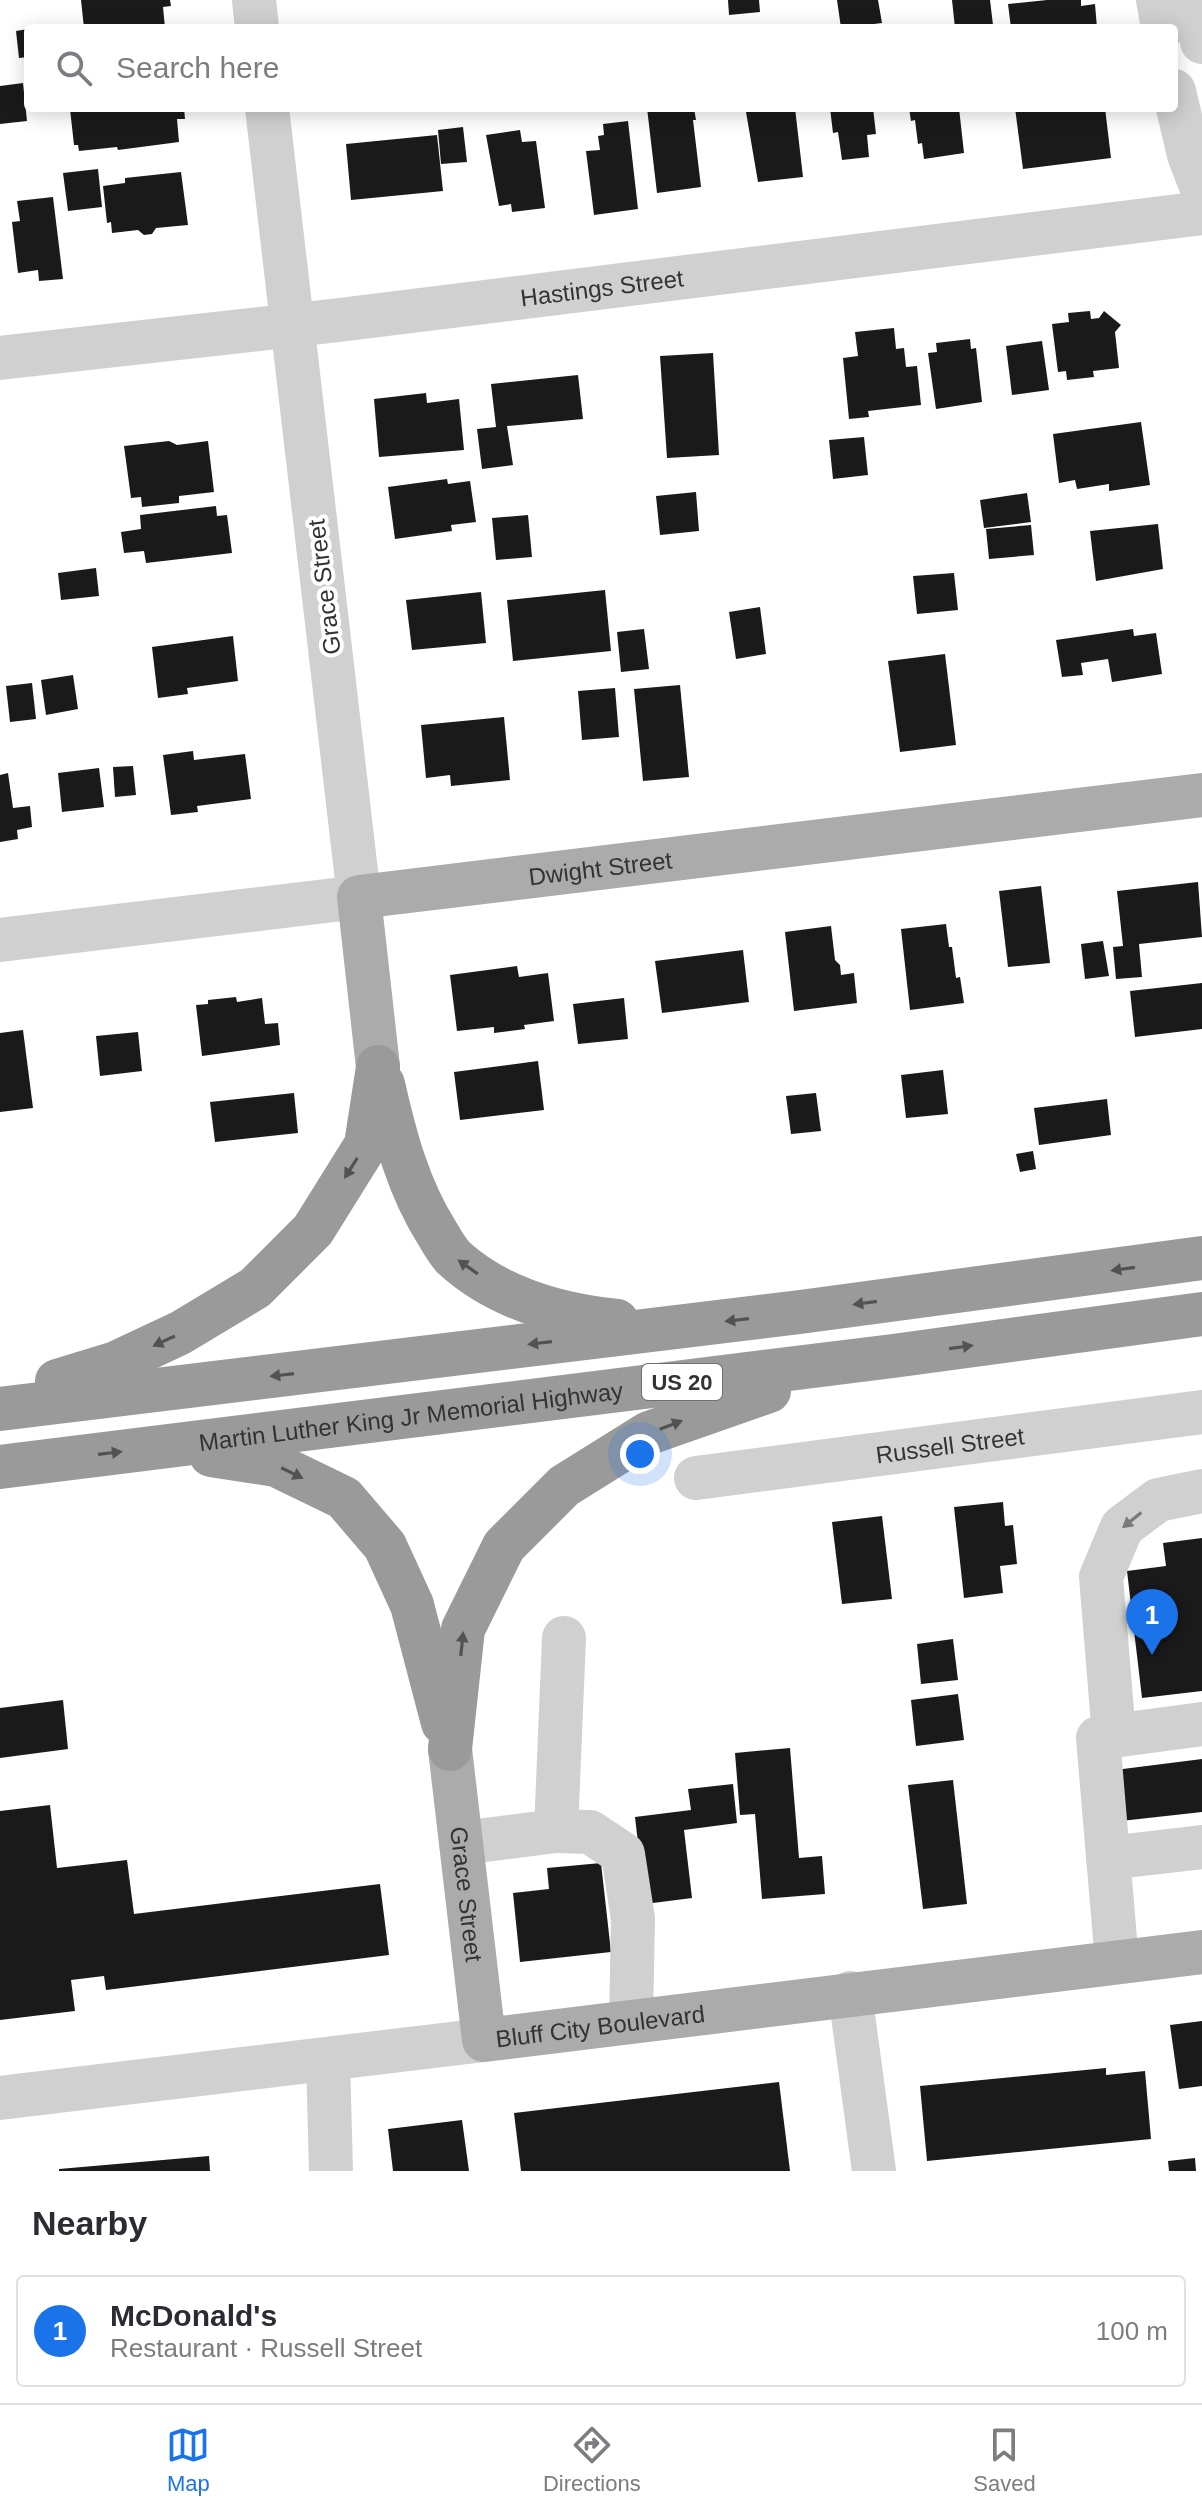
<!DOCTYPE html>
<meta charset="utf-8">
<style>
:root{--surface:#fff;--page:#f2f2f3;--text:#2b2b33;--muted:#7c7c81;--line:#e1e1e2;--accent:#1a73e8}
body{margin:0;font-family:Helvetica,sans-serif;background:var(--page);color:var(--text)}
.you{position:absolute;left:640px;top:1454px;width:28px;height:28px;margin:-20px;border:6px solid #fff;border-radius:50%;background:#1a73e8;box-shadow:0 0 0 12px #1a73e833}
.badge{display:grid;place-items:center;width:52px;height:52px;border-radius:50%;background:var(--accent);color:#fff;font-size:26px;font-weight:700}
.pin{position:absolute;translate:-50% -66px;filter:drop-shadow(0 2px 4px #0008)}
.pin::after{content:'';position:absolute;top:42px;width:28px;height:24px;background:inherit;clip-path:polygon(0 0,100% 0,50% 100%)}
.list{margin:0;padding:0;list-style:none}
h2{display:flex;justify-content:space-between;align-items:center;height:104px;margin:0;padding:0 32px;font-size:34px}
h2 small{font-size:26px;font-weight:400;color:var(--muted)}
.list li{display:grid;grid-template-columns:52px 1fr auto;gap:24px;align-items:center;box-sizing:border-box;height:112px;margin:0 16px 16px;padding:0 16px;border:2px solid var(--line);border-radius:8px}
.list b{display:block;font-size:30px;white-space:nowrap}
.list p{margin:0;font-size:26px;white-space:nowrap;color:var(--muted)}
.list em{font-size:26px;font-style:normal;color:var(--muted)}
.icon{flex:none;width:44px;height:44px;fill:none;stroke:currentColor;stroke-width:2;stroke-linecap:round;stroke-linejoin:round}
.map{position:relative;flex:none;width:1202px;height:2171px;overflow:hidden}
.search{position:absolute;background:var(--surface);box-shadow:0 4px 20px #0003;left:24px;right:24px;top:24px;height:88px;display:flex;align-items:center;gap:20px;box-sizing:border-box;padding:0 28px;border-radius:8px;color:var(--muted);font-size:30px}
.sheet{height:232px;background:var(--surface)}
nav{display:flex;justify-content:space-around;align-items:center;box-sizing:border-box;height:112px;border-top:2px solid var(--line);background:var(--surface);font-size:22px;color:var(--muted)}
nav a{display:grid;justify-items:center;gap:4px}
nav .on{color:var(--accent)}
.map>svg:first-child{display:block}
</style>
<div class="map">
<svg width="1202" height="2171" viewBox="0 0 1202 2171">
<rect width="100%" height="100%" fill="#fff"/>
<g fill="#1a1a1a">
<path d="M81 0H170L171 6 163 7 165 28H84Z"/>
<path d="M728 0H759L760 12 729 15Z"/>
<path d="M837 0H878L882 23 841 28Z"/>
<path d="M952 0H990L993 25 955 28Z"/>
<path d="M1047 0H1081V6L1095 4 1097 28H1011L1008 4Z"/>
<path d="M28 29V57L19 58 16 31Z"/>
<path d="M23 83 27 121 0 124V86Z"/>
<path d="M184 108 185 119H177L179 142 118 150 117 147 79 151 78 145H74L70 109Z"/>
<path d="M647 108H694L696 120H693L701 187 657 193Z"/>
<path d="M755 108H795L803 177 758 182 746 112 755 111Z"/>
<path d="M830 108H873L876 134 867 135 869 157 842 160 838 132 833 133Z"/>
<path d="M909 108H959L964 153 924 159 922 143 918 144 915 120 911 121Z"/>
<path d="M1015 108H1105L1111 158 1023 169Z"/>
<path d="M628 121 638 209 594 215 586 151 600 150 598 136 604 135 603 124Z"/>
<path d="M463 127 467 162 441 164 438 130Z"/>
<path d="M520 130 522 142 536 141 545 208 512 212 511 204 499 206 486 135Z"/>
<path d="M437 135 443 191 351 200 346 144Z"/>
<path d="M98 169 102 207 68 211 63 173Z"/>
<path d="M181 172 188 225 156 228 152 234 144 235 138 230 112 233 111 222 107 223 103 186 125 183V178Z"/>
<path d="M53 197 63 279 39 281 38 270 18 273 12 222 20 221 17 201Z"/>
<path d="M1090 311 1091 319 1099 318 1104 311 1121 325 1115 332 1119 368 1093 371 1094 377 1067 380 1066 371 1058 372 1052 324 1069 322 1068 313Z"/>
<path d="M894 328 896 349 904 348 906 367 917 366 921 405 868 411 869 417 849 419 843 358 858 356 855 332Z"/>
<path d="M970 339 971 349 976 348 982 402 936 409 928 353 937 352 936 343Z"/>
<path d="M1042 341 1049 390 1012 395 1006 346Z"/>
<path d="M713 353 719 455 667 458 660 356Z"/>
<path d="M578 375 583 419 507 426 513 465 482 469 477 429 496 427 491 384Z"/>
<path d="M426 393 427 403 459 399 464 450 379 457 374 399Z"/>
<path d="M1141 422 1150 485 1109 491V484L1077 489 1075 480 1059 483 1053 434Z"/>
<path d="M864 437 868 475 833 479 829 440Z"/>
<path d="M169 441 177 445 208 441 214 492 179 496V503L142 507 141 497 131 498 124 446Z"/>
<path d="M447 479 448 484 470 481 476 522 451 525 452 531 395 539 388 487Z"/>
<path d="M696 492 699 531 660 535 656 496Z"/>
<path d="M1027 493 1031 522 984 528 980 500Z"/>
<path d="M216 506 217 516 227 515 232 553 146 563 144 551 124 553 121 532 141 529 140 515Z"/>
<path d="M528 515 532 557 496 560 492 518Z"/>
<path d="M1158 524 1163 569 1096 581 1090 531Z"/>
<path d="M1031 525 1034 555 989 559 986 529Z"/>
<path d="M96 568 99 596 61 600 58 573Z"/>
<path d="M954 573 958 610 917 614 913 576Z"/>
<path d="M605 590 611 651 513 661 507 600Z"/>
<path d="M481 592 486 643 412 650 406 600Z"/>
<path d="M760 607 766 654 736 659 729 612Z"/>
<path d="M644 629 649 669 621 672 617 632Z"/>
<path d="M1133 629 1134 636 1156 633 1162 674 1112 682 1108 659 1081 663 1083 675 1062 677 1056 640Z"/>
<path d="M233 636 238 681 187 688 188 694 158 698 152 647Z"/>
<path d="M945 654 956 745 900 752 888 661Z"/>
<path d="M73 675 78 709 46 715 41 680Z"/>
<path d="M32 683 36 719 10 722 6 686Z"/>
<path d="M680 685 689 777 643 781 634 689Z"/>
<path d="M615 688 619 737 582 740 578 691Z"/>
<path d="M504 717 510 780 451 786 450 775 426 778 421 725Z"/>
<path d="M193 751 194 760 245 754 251 799 197 806 198 812 171 815 163 755Z"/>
<path d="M133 766 136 795 115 797 113 767Z"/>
<path d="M99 768 104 807 62 812 58 773Z"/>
<path d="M8 773 13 808 30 806 32 827 17 830 18 839 0 842V775Z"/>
<path d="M1198 882 1202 937 1139 944 1142 977 1116 979 1113 947 1123 946 1117 891Z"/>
<path d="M1041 886 1050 963 1008 967 999 891Z"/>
<path d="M946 924 949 947H952L956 978 960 977 964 1003 910 1010 901 929Z"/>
<path d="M831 926 835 960 840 965 841 975 854 973 857 1003 794 1011 785 932Z"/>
<path d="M1103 941 1109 976 1085 979 1081 944Z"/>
<path d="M743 950 749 1002 662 1013 655 961Z"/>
<path d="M517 966 519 977 548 973 554 1021 524 1025 525 1029 494 1033V1027L457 1031 450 975Z"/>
<path d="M1202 983V1029L1135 1037 1130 991Z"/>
<path d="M236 997 237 1002 262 998 265 1024 278 1023 280 1045 202 1056 196 1005 208 1004V1000Z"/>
<path d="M624 998 628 1039 578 1044 573 1004Z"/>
<path d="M23 1030 33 1108 0 1112V1033Z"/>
<path d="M138 1032 142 1071 100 1076 96 1036Z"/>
<path d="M538 1061 544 1110 460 1120 454 1072Z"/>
<path d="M943 1070 948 1114 906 1118 901 1075Z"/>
<path d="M294 1093 298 1133 215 1142 210 1102Z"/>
<path d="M816 1093 821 1131 791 1134 786 1096Z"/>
<path d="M1107 1099 1111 1135 1039 1145 1034 1108Z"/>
<path d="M1033 1151 1036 1169 1020 1172 1016 1154Z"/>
<path d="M1003 1502 1005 1526 1013 1525 1017 1564 1000 1566 1003 1593 964 1598 954 1507Z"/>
<path d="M882 1516 892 1599 842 1604 832 1522Z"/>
<path d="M1202 1538V1691L1142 1698 1127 1571 1166 1566 1163 1543Z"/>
<path d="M953 1639 958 1680 921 1684 917 1644Z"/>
<path d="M958 1694 964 1740 916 1746 911 1700Z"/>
<path d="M63 1700 68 1749 0 1758V1708Z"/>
<path d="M790 1748 799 1858 822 1856 825 1894 762 1899 755 1814 740 1815 735 1753Z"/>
<path d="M1202 1759V1812L1121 1821 1115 1770Z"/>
<path d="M953 1780 967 1904 923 1909 908 1785Z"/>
<path d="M733 1784 737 1823 684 1830 692 1898 645 1904 635 1817 691 1810 688 1789Z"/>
<path d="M50 1805 57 1868 127 1860 134 1914 380 1884 389 1955 106 1990 104 1976 71 1980 75 2011 0 2020V1811Z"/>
<path d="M601 1863 611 1952 520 1962 513 1893 549 1889 547 1868Z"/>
<path d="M1202 2021V2086L1179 2089 1170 2025Z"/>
<path d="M1106 2068V2075L1145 2071 1151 2139 927 2161 920 2086Z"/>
<path d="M779 2082 790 2171H521L514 2113Z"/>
<path d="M462 2120 469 2171H393L388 2129Z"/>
<path d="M209 2156 210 2171H59V2169Z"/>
<path d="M1195 2158 1196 2171H1169L1168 2161Z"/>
</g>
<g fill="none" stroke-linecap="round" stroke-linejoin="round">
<g stroke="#d0d0d0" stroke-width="44">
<path d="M254 0 257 28"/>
<path d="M1158 0 1163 28"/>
<path d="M1198 0 1202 42"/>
<path d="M1174 91 1189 155 1202 189"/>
<path id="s1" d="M0 358 339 320 1202 213"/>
<path d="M0 940 359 897 267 108"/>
<path id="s2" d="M696 1478 1202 1412"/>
<path d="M1114 1736 1101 1577 1122 1527 1158 1500 1202 1491"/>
<path d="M556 1831 590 1832 623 1854 633 1919 631 2021"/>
<path d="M461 1843 556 1831 564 1638"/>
<path d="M1108 1858 1202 1847"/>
<path d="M1117 1962 1098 1738 1202 1724"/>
<path d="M850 1993 874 2171"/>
<path d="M328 2059 331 2171"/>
<path d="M0 2098 484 2040"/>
</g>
<g stroke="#ababab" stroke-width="44">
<path id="s3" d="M378 1067 359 897 1202 795"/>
<path id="s4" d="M450 1749 484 2040 1202 1952"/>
</g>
<g stroke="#9a9a9a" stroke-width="44">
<path d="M383 1084C395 1137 408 1187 437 1233 442 1241 447 1251 454 1258 498 1298 559 1315 617 1321"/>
<path d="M57 1381 116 1363 180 1333 255 1288 313 1230 366 1145 378 1067"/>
<path d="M0 1409 800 1312 1202 1258"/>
<path d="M211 1455 276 1465 344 1498 385 1546 412 1605 443 1723"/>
<path id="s5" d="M0 1467 893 1356 1202 1314"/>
<path d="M450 1749 463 1629 504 1546 564 1486 649 1433 769 1391"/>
</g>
</g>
<defs><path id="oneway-solid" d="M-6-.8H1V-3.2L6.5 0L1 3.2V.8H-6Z" transform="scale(2)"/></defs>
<g fill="#525252">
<use href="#oneway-solid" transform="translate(351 1168) rotate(122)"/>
<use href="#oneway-solid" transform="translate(468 1267) rotate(-145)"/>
<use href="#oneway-solid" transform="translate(1123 1269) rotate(172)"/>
<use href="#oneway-solid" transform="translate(865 1303) rotate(172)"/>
<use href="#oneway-solid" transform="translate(737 1320) rotate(173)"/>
<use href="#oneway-solid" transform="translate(164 1341) rotate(155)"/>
<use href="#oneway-solid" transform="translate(540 1343) rotate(173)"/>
<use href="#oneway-solid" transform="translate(961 1347) rotate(-8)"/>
<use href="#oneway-solid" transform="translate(282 1375) rotate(173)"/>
<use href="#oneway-solid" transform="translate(671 1425) rotate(-21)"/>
<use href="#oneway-solid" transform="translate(110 1453) rotate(-7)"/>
<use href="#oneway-solid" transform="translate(292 1473) rotate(26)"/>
<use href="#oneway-solid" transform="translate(462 1644) rotate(-84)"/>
</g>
<use fill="#7a7a7a" href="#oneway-solid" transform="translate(1132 1520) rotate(141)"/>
<g text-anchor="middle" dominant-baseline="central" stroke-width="8" stroke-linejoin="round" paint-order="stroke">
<rect fill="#fff" stroke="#707070" stroke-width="2" x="642" y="1364" width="80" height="36" rx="6"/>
<g font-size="22" font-weight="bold" fill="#333">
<text x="682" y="1382">US 20</text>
</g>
<g font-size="24" fill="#333" stroke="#fff">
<text stroke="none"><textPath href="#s1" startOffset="606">Hastings Street</textPath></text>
<text transform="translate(324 587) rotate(-97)">Grace Street</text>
<text stroke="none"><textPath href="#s3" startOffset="414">Dwight Street</textPath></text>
<text stroke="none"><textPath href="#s5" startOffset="414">Martin Luther King Jr Memorial Highway</textPath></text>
<text stroke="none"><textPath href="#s2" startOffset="256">Russell Street</textPath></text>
<text stroke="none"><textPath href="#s4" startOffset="146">Grace Street</textPath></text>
<text stroke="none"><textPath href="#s4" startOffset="410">Bluff City Boulevard</textPath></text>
</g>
</g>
</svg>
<div class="you"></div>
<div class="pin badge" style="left:1152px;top:1655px">1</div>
<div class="search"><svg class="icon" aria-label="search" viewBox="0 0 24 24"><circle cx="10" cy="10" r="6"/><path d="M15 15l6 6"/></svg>Search here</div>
</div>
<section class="sheet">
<h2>Nearby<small></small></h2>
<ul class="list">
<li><span class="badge">1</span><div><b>McDonald's</b><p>Restaurant · Russell Street</p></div><em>100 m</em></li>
</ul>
</section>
<nav>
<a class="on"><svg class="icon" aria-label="map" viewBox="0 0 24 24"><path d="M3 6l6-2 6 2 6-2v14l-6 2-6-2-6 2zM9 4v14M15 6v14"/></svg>Map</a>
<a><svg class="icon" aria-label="directions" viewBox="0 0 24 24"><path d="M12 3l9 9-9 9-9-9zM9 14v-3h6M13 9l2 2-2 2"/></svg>Directions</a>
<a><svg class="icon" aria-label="saved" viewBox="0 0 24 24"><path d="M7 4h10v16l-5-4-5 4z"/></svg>Saved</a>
</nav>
